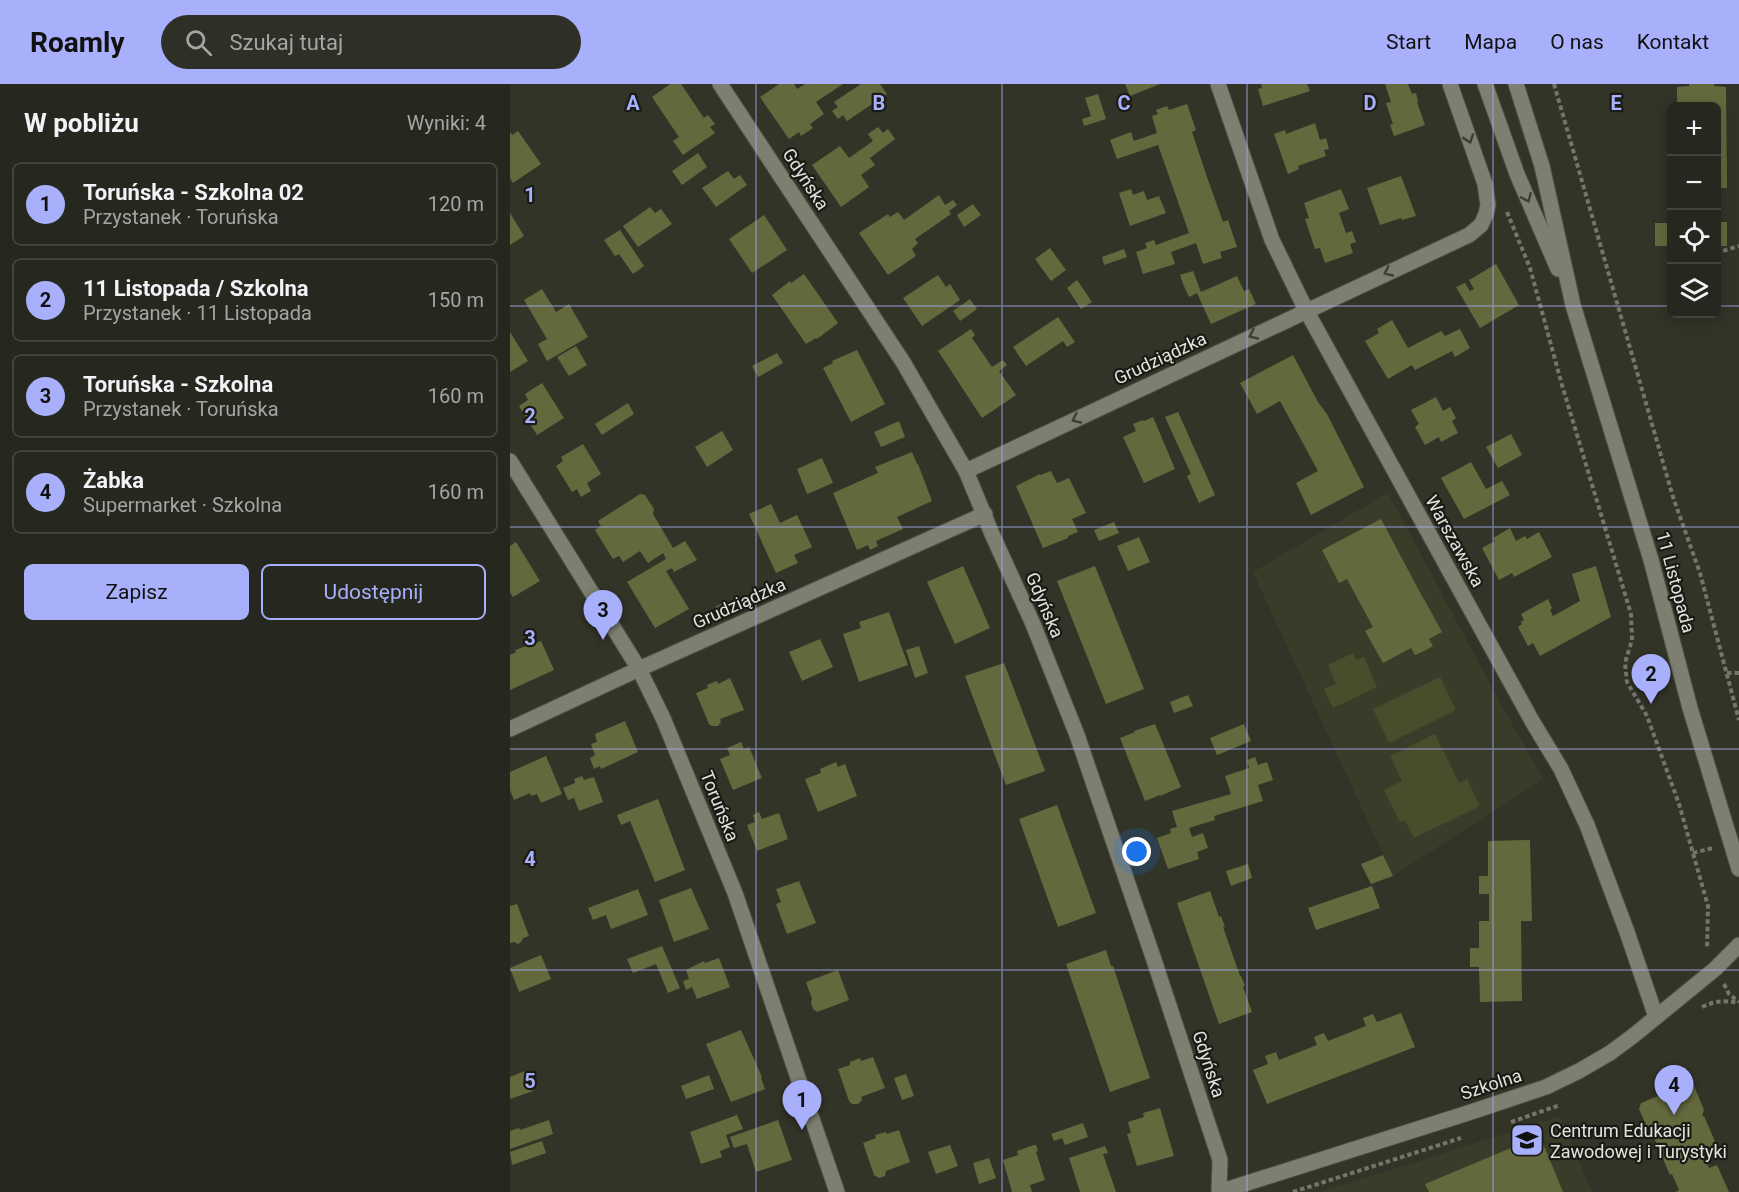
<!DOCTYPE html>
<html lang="pl">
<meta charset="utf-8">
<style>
:root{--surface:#26271e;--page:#2e2f27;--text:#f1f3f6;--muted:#a4a5a4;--line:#42443c;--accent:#a8b0fc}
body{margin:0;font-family:Roboto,sans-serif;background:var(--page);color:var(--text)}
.controls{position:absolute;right:18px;top:18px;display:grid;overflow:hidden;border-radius:9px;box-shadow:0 3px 15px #0003}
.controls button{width:54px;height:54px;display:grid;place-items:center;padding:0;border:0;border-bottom:2px solid var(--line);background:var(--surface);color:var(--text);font:30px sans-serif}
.you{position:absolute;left:627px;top:768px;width:21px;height:21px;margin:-15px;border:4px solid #fff;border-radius:50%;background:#1a73e8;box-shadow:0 0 0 9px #1a73e833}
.badge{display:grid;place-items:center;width:39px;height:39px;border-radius:50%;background:var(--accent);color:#111;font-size:20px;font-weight:700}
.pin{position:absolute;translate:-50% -50px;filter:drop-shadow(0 2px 3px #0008)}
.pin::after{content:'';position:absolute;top:32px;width:21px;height:18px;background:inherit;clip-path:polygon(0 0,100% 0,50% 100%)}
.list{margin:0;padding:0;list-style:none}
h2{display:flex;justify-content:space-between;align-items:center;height:78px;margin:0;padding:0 24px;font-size:26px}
h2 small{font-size:20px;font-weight:400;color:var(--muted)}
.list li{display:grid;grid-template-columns:39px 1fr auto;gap:18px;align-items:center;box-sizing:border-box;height:84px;margin:0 12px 12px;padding:0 12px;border:2px solid var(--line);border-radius:9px}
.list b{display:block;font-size:22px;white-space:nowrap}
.list p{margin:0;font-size:20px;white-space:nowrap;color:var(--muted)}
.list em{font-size:20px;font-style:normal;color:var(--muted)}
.actions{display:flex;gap:12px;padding:18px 24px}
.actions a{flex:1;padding:14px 0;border:2px solid var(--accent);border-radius:9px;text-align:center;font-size:21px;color:var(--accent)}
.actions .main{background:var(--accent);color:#111}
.icon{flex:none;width:33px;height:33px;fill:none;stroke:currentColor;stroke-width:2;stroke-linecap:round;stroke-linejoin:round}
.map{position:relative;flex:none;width:1229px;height:1108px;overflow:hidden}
header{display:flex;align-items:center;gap:36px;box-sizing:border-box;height:84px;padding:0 30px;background:var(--accent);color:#111}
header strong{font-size:28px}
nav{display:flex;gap:33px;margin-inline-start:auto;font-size:21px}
.search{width:420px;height:54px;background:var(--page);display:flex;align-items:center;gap:15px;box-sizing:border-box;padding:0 21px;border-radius:33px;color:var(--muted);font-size:22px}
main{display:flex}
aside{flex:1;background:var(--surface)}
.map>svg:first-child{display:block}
</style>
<header>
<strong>Roamly</strong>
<div class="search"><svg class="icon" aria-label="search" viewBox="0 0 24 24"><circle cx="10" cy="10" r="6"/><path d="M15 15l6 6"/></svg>Szukaj tutaj</div>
<nav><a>Start</a><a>Mapa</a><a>O nas</a><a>Kontakt</a></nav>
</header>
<main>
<aside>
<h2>W pobliżu<small>Wyniki: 4</small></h2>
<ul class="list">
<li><span class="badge">1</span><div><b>Toruńska - Szkolna 02</b><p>Przystanek · Toruńska</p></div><em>120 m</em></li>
<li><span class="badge">2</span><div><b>11 Listopada / Szkolna</b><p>Przystanek · 11 Listopada</p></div><em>150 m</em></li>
<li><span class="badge">3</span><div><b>Toruńska - Szkolna</b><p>Przystanek · Toruńska</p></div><em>160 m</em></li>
<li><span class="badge">4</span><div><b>Żabka</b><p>Supermarket · Szkolna</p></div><em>160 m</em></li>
</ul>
<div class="actions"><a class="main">Zapisz</a><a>Udostępnij</a></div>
</aside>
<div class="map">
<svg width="1229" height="1108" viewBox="0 0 1229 1108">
<rect width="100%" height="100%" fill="#333428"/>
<g fill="#3a3c2a">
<path d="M878 409 992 622 1033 695 883 792 743 488Z"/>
<path d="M1050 1032 1082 1108H809L900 1080Z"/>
</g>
<g fill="#4a4d2b">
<path d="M843 569 846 576 854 573 867 603 823 624 814 605 826 600 818 581Z"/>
<path d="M930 593 946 626 879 659 863 625Z"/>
<path d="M925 650 949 699 957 695 970 722 904 754 895 737 890 738 874 706 892 697 880 672Z"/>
</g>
<g fill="#64693d">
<path d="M160 0H171L194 34 198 31 205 40 200 43 205 49 173 71 163 57 169 53 142 13Z"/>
<path d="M269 0H284L287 5 295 0H333L306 18 314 30 300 40 303 44 291 52 289 48 279 55 250 13Z"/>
<path d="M351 0H370L377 10 337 37 333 31 328 35 322 27 328 23 324 18Z"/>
<path d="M615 0H650L620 12Z"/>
<path d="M751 0H797L800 7 753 22 748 5 752 4Z"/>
<path d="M875 0H898L902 10 906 9 908 17 907 18 915 41 884 52 880 41 883 40 876 19 881 18Z"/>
<path d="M1179 0H1204V2L1216 3 1217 104H1206V22H1167V3L1179 2Z"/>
<path d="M588 10 596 35 574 42 572 35 581 32 575 14Z"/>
<path d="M677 20 686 46 682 48 697 93 713 138 718 136 727 163 710 168 712 174 693 180 686 159 661 168 665 180 633 190 626 168 637 164 635 159 644 156 646 161 679 149 648 61 607 75 600 56 621 48 624 57 647 49 642 32 648 30 646 26 657 22 659 26Z"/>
<path d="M805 39 810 56 816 54 819 65 814 66 816 72 788 82 789 85 778 90 764 50 775 46 776 50Z"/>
<path d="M368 43 373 49 378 45 385 55 360 74 365 81 351 91 359 103 331 123 302 81 330 62 339 74 363 57 358 50Z"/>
<path d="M8 47 31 80 3 99 0 94V48L2 51Z"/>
<path d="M188 69 197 83 172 101 162 87Z"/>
<path d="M218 87 224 95 230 91 237 101 206 123 192 104Z"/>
<path d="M891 92 906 132 892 136 891 134 870 141 857 104Z"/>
<path d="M621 105 623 111 634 107 637 116 649 112 656 129 620 142 609 109Z"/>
<path d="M831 105 839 125 829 129 836 149 842 147 846 158 840 160 843 169 815 179 810 164 805 165 795 135 799 134 794 119Z"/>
<path d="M429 111 435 121 443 116 447 121 439 127 441 130 405 155 408 159 402 165 406 172 378 191 349 149 378 130 380 133 388 128 394 136Z"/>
<path d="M463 120 471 131 454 143 447 131Z"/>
<path d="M140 123 145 129 151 125 162 140 128 163 113 142Z"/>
<path d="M0 129 14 152 0 161Z"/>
<path d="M254 131 277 166 242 189 219 155Z"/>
<rect x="1206" y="138" width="11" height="24"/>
<rect x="1145" y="139" width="16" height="23"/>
<path d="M110 146 134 182 123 190 109 170 105 172 94 156Z"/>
<path d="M540 164 556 186 541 197 525 175Z"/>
<path d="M614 165 617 173 594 181 592 173Z"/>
<path d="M986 180 1009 221 970 244 946 203 955 199 960 207 964 205 959 196Z"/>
<path d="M683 187 691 208 727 192 734 207 739 205 746 220 701 240 687 209 679 213 673 200 670 191Z"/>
<path d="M294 190 328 239 307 255 306 254 296 260 262 211 280 197 281 199Z"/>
<path d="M428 191 436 203 440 200 450 216 412 242 393 214Z"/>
<path d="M567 196 582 218 571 225 557 204Z"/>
<path d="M32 205 46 228 59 220 78 253 37 277 28 260 37 255 14 216Z"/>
<path d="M460 215 467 225 450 237 443 227Z"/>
<path d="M548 233 565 258 557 263 553 257 516 282 503 263Z"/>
<path d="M882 236 898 264 931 247 935 252 950 245 960 264 945 273 942 267 905 286 902 281 878 295 855 257 869 249 867 245Z"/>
<path d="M461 245 465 251 462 254 482 283 493 276 497 281 489 287 506 311 472 334 428 267Z"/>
<path d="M0 248 18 277 0 288Z"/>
<path d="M66 262 77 281 59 292 47 273Z"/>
<path d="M347 266 375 320 341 338 313 284 323 279 322 277Z"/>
<path d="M267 269 273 279 248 293 242 282Z"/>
<path d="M783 271 808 318 817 330 854 403 801 431 786 399 808 387 770 317 747 330 730 299Z"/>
<path d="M32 299 54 334 27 351 9 322 18 316 15 310Z"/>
<path d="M926 313 933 327 940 323 946 334 942 337 948 349 931 358 929 353 915 361 905 343 909 340 901 326Z"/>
<path d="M118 319 124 330 92 351 85 340Z"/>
<path d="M668 328 705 411 689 419 677 392 681 390 655 333Z"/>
<path d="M643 333 665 385 634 399 613 353 626 347 623 340 633 336 634 337Z"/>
<path d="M389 337 395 353 371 363 364 348Z"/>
<path d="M212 347 223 366 197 383 185 363Z"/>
<path d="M1001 350 1012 371 988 384 976 363Z"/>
<path d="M73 360 91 390 77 399 81 407 71 413 67 405 62 408 46 382 53 377 51 373Z"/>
<path d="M402 368 407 380H408L422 417 387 433 393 445 366 457 368 462 360 466 358 461 347 466 323 409 368 389 365 383Z"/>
<path d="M312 374 323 399 297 410 287 385Z"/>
<path d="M961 378 976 405 992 397 1000 411 954 435 931 394Z"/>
<path d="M541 387 547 399 559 394 576 429 562 435 568 448 558 452V454L533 464 506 402 530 390V391Z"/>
<path d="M130 410 135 411 144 425 143 430 163 464 175 457 187 476 164 488 162 484 156 487 179 525 145 544 117 498 156 475 153 469 138 479 130 467 113 478 109 472 103 475 85 446 91 442 88 437Z"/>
<path d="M261 420 270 439 287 431 302 463 284 471 288 479 266 489 239 430Z"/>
<path d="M871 435 914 516V515L932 548 919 555 923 562 916 566 905 571 901 564 873 579 855 547 863 543 837 495 829 499 812 466Z"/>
<path d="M604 438 609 449 589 457 584 446Z"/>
<path d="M1000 444 1006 457 1015 452 1017 455 1029 448 1042 473 1004 493 1002 489 989 496 972 464 985 457 983 454Z"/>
<path d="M629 453 640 478 618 487 607 462Z"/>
<path d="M6 458 30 497 3 513 0 508V462Z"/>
<path d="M453 482 480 544 445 560 417 498Z"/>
<path d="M585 482 634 605 596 620 547 497Z"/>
<path d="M1086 482 1101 533 1030 572 1023 559 1018 562 1008 543 1012 540 1011 538 1014 536 1011 530 1038 515 1042 524 1040 526 1043 532 1070 517 1062 490Z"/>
<path d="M213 519 218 527 209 532 205 523Z"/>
<path d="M379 528 398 581 349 598 333 550 351 544 349 538Z"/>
<path d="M310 555 323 583 292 597 279 568Z"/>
<path d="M31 557 44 586 0 606V571L6 568 5 566Z"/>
<path d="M409 562 418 589 405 594 396 566Z"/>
<path d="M494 579 535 687 496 701 455 592Z"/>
<path d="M220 594 234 626 210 635 211 638 208 642H202L199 640 186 609 198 604 197 601 207 597 208 600Z"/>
<path d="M678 611 683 622 664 629 660 618Z"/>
<path d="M115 637 128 668 91 685 90 682 84 685 80 674 85 671 81 660 87 658 85 650Z"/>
<path d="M645 640 671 703 650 712V711L635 717 610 654 625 648 624 647Z"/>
<path d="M734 640 741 657 707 671 700 654Z"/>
<path d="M231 658 234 665 239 663 252 694 223 706 210 675 220 671 217 664Z"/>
<path d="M36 672 52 710 31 719 27 710 21 712 20 709 4 716 0 706V688Z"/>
<path d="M745 673 748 681 757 678 763 696 748 701 753 717 704 732 705 736 679 744 682 753 693 749 698 764 687 768 689 775 658 785 647 754 661 749 660 745 667 743 662 727 721 710 715 692 739 684 737 676Z"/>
<path d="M326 678 328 683 335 680 347 712 308 728 295 695 311 689 310 685Z"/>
<path d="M72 692 74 696 84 693 93 718 69 727 64 714 58 716 53 704 65 699 64 695Z"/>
<path d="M148 715 175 786 145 798 120 737 111 741 107 731Z"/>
<path d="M547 721 586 829 548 843 509 735Z"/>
<path d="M249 728 252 735 269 729 278 755 247 767 237 741 245 738 243 731Z"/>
<path d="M1020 756 1022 837H1011L1012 917 970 918 969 883H960V864H969V837H979V810H969V792H978V757Z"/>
<path d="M873 771 883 792 861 800 851 780Z"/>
<path d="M738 780 742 794 721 802 716 787Z"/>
<path d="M289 797 306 839 277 850 266 820 271 818 266 805Z"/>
<path d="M862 802 870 824 806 846 798 824Z"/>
<path d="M181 804 199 845 164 858 149 816Z"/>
<path d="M128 805 138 831 101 845 96 831 83 836 78 824Z"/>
<path d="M700 807 709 833 711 832 715 843H713L730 892H731L735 902 733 903 742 928 709 940 667 819Z"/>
<path d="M7 820 19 852 13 854 11 858 8 860 4 858 0 859V822Z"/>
<path d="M152 862 170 904 158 909 146 880 123 889 117 875Z"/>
<path d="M596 866 601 882H603L640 994 600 1008 556 880Z"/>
<path d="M31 871 41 895 9 908 0 884Z"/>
<path d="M209 874 220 903 187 915 182 903 176 906 173 897 179 895 176 886 194 877 195 879Z"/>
<path d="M328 886 339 916 307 928 303 925 301 918 302 915 296 898Z"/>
<path d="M891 929 905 963 757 1020 743 986 758 980 755 972 766 968 769 976 807 961 804 953 814 949 818 957 856 942 853 934 863 930 867 938Z"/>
<path d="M231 946 252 993 251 994 255 1005 221 1018 196 960Z"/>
<path d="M363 973 375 1004 351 1013 352 1016 348 1020H342L339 1017 328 985 340 981V978L350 974 351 977Z"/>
<path d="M15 987 23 1007 0 1015V993Z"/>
<path d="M396 990 404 1012 392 1016 384 994Z"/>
<path d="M199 991 204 1005 176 1015 171 1002Z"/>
<path d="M1171 999 1172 1001 1178 999 1184 1002 1194 1026 1192 1032H1194L1210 1069 1196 1076 1199 1084 1207 1081 1219 1108H1165L1169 1106 1162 1090 1160 1091 1144 1054 1145 1052 1140 1050 1129 1025 1131 1019 1160 1007V1004Z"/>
<path d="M650 1024 664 1072 627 1082 617 1050 621 1049 618 1038 634 1033 633 1029Z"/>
<path d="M227 1031 233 1045 216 1051 220 1063 210 1067 212 1073 191 1080 180 1048Z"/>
<path d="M39 1036 43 1050 0 1065V1047L9 1044 10 1046Z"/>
<path d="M268 1036 282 1076 246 1088 237 1060 224 1064 220 1053Z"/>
<path d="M573 1039 578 1053 555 1061 552 1054 544 1057 541 1050Z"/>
<path d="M389 1046 400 1078 376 1087 375 1092 369 1094 364 1091 353 1059 366 1054 365 1051 376 1048 377 1050Z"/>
<path d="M1030 1052 1053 1108H919L915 1100Z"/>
<path d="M32 1057 36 1069 2 1081 0 1068Z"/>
<path d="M440 1061 448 1082 426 1090 418 1068Z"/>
<path d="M524 1061H526L528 1067 526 1068 535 1096 520 1101 522 1108H502L493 1076 508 1071 507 1067Z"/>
<path d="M595 1062 598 1069 593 1070 606 1108H570L559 1074Z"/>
<path d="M479 1074 486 1094 469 1100 463 1079Z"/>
</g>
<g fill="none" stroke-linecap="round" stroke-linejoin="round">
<g stroke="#4f5046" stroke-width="17">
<g id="minor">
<path d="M210 0 393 278 456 387 482 450 523 540 567 651 643 873 710 1076 709 1108 961 1028 1036 1003 1069 987 1100 969 1123 952 1205 885 1229 861"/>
<path d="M708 0 762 156 796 226 1022 637 1051 685 1077 741 1117 848 1146 933"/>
<path d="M975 0 1007 90 1048 185"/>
<path d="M1006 0 1032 82 1063 221 1141 476 1180 624 1229 785"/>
<path d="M0 377 129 585 153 634 225 809 327 1108"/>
<path d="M456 387 959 151 971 141 976 130 978 121 975 100 940 0"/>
<path d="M0 645 129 585 475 430"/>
</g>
</g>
<g stroke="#74756b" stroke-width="4" stroke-dasharray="4.5 3" stroke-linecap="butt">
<path d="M1044 0 1163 413 1190 489 1229 636"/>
<path d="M997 128 1020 184 1052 301 1121 530 1122 556 1115 579 1117 598 1137 632 1169 720 1198 822 1197 865"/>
<path d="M1206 169 1229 162"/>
<path d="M1217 589H1229"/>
<path d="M1183 769 1203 764"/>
<path d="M1214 900 1219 910 1229 918"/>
<path d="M1192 923C1205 917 1214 916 1228 919"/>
<path d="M1001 1038 1050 1021"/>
<path d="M783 1108 951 1054"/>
</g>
<use href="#minor" stroke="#7d7f71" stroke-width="15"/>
</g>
<defs><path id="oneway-chevron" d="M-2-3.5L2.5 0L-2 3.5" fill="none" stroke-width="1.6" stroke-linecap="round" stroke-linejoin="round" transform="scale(1.5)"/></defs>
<g stroke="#3d3e36">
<use href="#oneway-chevron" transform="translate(959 55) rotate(71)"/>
<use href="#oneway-chevron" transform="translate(1017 114) rotate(67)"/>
<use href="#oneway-chevron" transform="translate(878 188) rotate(155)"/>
<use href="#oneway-chevron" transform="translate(743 251) rotate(155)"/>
<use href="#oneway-chevron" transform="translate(566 335) rotate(155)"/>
</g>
<path fill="none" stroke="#a8b0fc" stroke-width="1.5" stroke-opacity="0.55" d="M246 0V1108M492 0V1108M737 0V1108M983 0V1108M0 222H1162M1206 222H1229M0 443H1229M0 665H1229M0 886H1229"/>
<defs>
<g id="school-square" transform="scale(1.725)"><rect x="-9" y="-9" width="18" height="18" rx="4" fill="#a8b0fc" stroke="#1b1b16"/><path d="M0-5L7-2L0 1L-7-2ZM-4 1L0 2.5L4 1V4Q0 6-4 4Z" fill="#111"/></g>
</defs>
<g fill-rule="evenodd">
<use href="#school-square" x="1017" y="1056"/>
</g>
<g text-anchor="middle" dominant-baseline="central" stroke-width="4.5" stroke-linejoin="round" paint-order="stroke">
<g font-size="18" fill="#e2e3dc" stroke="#1b1b16">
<text transform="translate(296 95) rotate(57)">Gdyńska</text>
<text transform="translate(650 274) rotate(-25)">Grudziądzka</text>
<text transform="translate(945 457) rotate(61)">Warszawska</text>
<text transform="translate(1166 498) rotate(75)">11 Listopada</text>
<text transform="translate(229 519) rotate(-24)">Grudziądzka</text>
<text transform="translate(535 521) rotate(67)">Gdyńska</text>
<text transform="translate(210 722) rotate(68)">Toruńska</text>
<text transform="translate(699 980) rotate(72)">Gdyńska</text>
<text transform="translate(981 1000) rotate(-18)">Szkolna</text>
</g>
<g font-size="18" fill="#e2e3dc" stroke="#1b1b16" text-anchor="start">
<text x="1040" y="1046">Centrum Edukacji<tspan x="1040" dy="21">Zawodowej i Turystyki</tspan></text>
</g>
</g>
<g font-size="20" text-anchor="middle" font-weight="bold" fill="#a8b0fc" stroke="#1b1b16" stroke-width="4.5" stroke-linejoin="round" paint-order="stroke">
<text x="123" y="26">A</text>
<text x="369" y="26">B</text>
<text x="614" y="26">C</text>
<text x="860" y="26">D</text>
<text x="1106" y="26">E</text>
<text x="20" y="118">1</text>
<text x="20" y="339">2</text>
<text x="20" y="561">3</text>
<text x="20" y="782">4</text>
<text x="20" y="1004">5</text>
</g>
</svg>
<div class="controls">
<button>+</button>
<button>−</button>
<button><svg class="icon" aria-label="locate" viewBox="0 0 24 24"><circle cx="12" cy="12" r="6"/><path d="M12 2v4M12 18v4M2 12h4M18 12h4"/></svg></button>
<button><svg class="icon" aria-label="layers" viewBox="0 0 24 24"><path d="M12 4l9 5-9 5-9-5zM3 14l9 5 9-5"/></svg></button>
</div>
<div class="you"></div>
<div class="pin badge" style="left:292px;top:1046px">1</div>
<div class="pin badge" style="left:1141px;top:620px">2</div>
<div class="pin badge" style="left:93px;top:556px">3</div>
<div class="pin badge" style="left:1164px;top:1031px">4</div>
</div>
</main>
